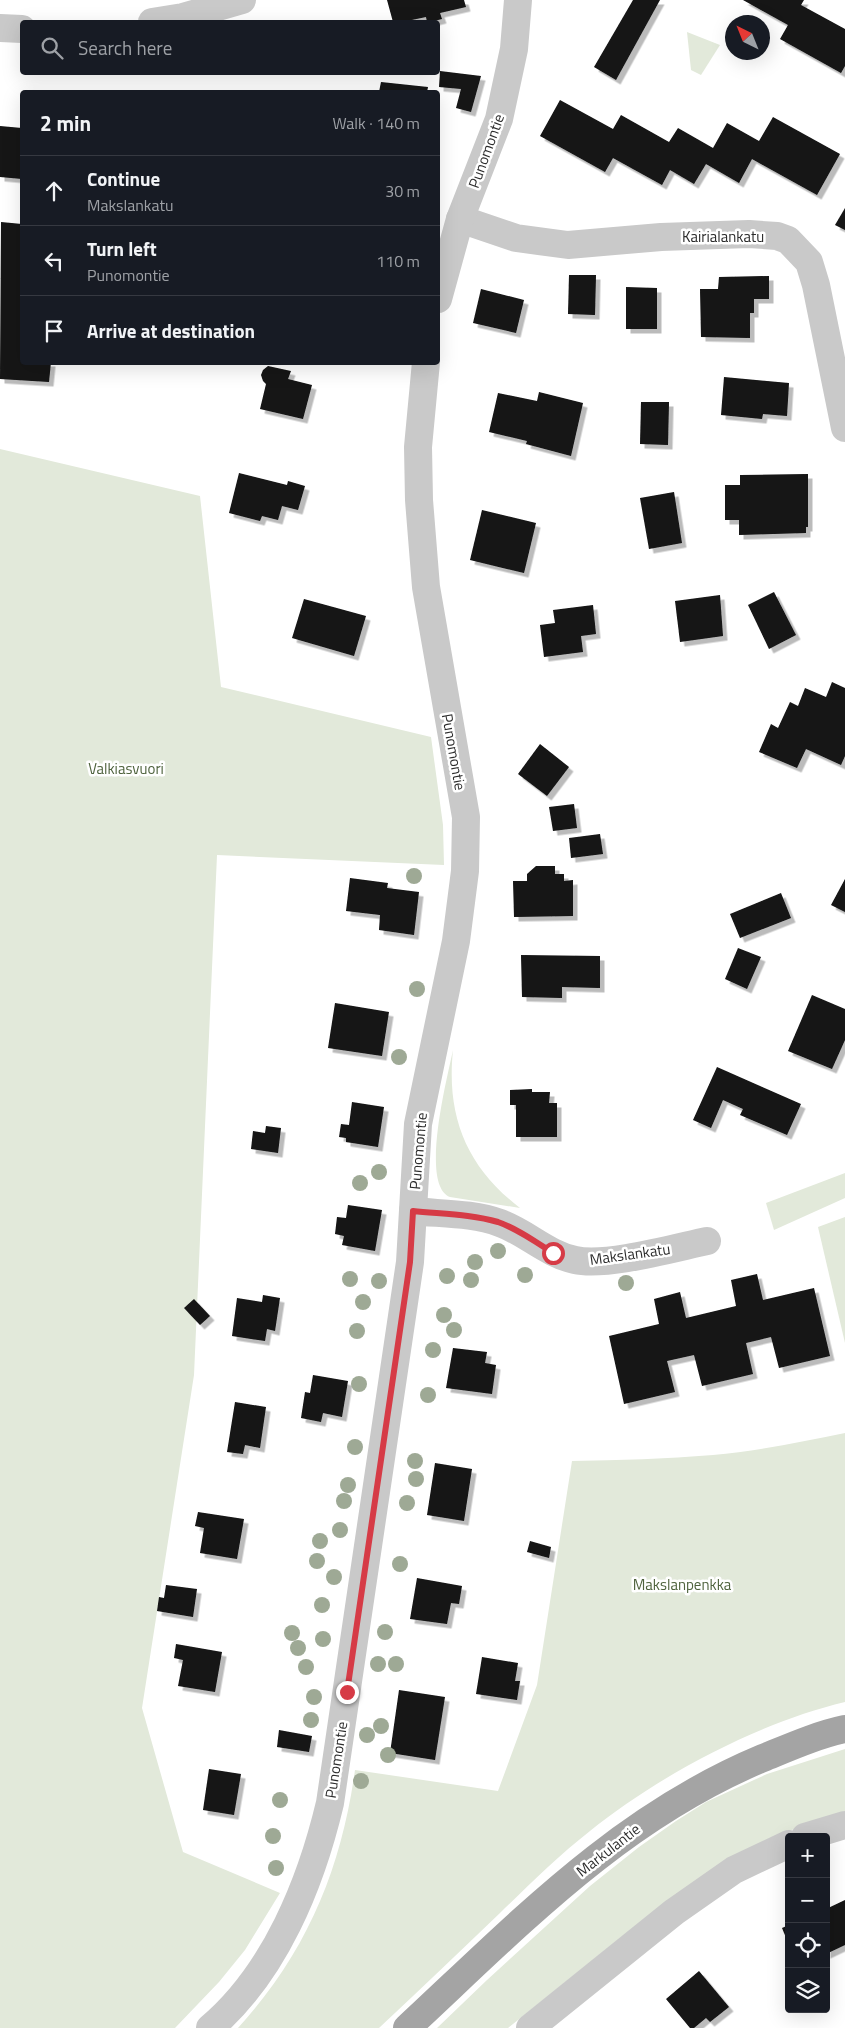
<!DOCTYPE html>
<meta charset="utf-8">
<style>
:root{--surface:#171b24;--page:#20242c;--text:#f1f3f6;--muted:#9ea1a6;--line:#363941}
body{margin:0;font-family:"Titillium Web",sans-serif;background:var(--page);color:var(--text)}
.controls{position:absolute;right:15px;bottom:15px;display:grid;overflow:hidden;border-radius:5px;box-shadow:0 5px 20px #0002}
.controls button{width:45px;height:45px;display:grid;place-items:center;padding:0;border:0;border-bottom:1px solid var(--line);background:var(--surface);color:var(--text);font:25px sans-serif}
.compass{position:absolute;left:725px;top:15px;width:45px;height:45px;border-radius:50%;background:var(--surface);box-shadow:0 5px 20px #0002;rotate:317deg}
.stop{position:absolute;width:15px;height:15px;margin:-11px;border:4px solid #d63b46;border-radius:50%;background:#fff}
.stop.end{background:#d63b46;border-color:#fff;box-shadow:0 1px 5px #0008}
.list{margin:0;padding:0;list-style:none}
h2{display:flex;justify-content:space-between;align-items:center;height:65px;margin:0;padding:0 20px;font-size:21px}
h2 small{font-size:16px;font-weight:400;color:var(--muted)}
.list li{display:grid;grid-template-columns:32px 1fr auto;gap:15px;align-items:center;box-sizing:border-box;height:70px;padding:0 20px;border-top:1px solid var(--line)}
.list b{display:block;font-size:19px;white-space:nowrap}
.list p{margin:0;font-size:16px;white-space:nowrap;color:var(--muted)}
.list em{font-size:16px;font-style:normal;color:var(--muted)}
.icon{flex:none;width:28px;height:28px;fill:none;stroke:currentColor;stroke-width:2;stroke-linecap:round;stroke-linejoin:round}
.map{position:relative;flex:none;width:845px;height:2028px;overflow:hidden}
.search{position:absolute;background:var(--surface);box-shadow:0 5px 20px #0002;left:20px;top:20px;width:420px;height:55px;display:flex;align-items:center;gap:12px;box-sizing:border-box;padding:0 18px;border-radius:5px;color:var(--muted);font-size:19px}
.panel{position:absolute;background:var(--surface);box-shadow:0 5px 20px #0002;left:20px;top:90px;width:420px;height:275px;border-radius:5px}
.map>svg:first-child{display:block}
</style>
<div class="map">
<svg width="845" height="2028" viewBox="0 0 845 2028">
<defs>
<filter id="shadow"><feDropShadow dx="4.5" dy="4.5" stdDeviation="0" flood-color="#0004"/></filter>
</defs>
<rect width="100%" height="100%" fill="#fff"/>
<g fill="#e2e9da">
<path d="M687 32 720 45 701 75 691 70Z"/>
<path d="M0 449 200 496 221 687 431 737 443 825 444 865 217 855 194 1375 142 1708 183 1852 280 1893 245 1950 219 1982 175 2028H0Z"/>
<path d="M453 1050C446 1117 467 1167 520 1208L450 1197C419 1185 448 1075 453 1050Z"/>
<path d="M845 1173V1198L774 1230 766 1203Z"/>
<path d="M845 1217V1343L818 1227Z"/>
<path d="M845 1433V1702C757 1723 660 1775 590 1831 558 1856 529 1885 500 1913 460 1951 420 1990 379 2028H238C307 1952 341 1870 355 1770L498 1791 537 1685 572 1461C619 1460 666 1459 713 1455 757 1451 801 1442 845 1433Z"/>
<path d="M845 1749V1813L794 1829 742 1854 649 1915 508 2028H437L487 1980 590 1886 639 1847 676 1821 706 1802 767 1774Z"/>
</g>
<g fill="#131313" filter="url(#shadow)">
<path d="M387 0H464L466 7 440 13 442 19 430 22H427L426 17 402 22H393Z"/>
<path d="M633 0H660L616 80 594 67Z"/>
<path d="M743 0H804L801 5 845 29V66L841 73 780 39 788 25Z"/>
<path d="M440 71 481 76 471 112 456 108 461 89 439 87Z"/>
<path d="M381 82 428 87 427 92H379Z"/>
<path d="M560 100 613 129 621 115 669 142 678 128 713 148 727 123 759 141 773 117 840 154 817 195 752 159 739 183 706 164 694 184 670 170 662 185 613 158 605 172 540 136Z"/>
<path d="M0 126 22 128V179L0 177Z"/>
<path d="M845 208V230L835 225Z"/>
<path d="M1 222 22 224V362H51L49 382 0 379Z"/>
<path d="M569 275H596L595 315 568 314Z"/>
<path d="M769 276V299H754V313H750V338L701 337 700 289H718L719 277Z"/>
<path d="M626 287 657 288V329H626Z"/>
<path d="M481 289 524 300 516 333 473 323Z"/>
<path d="M268 366 291 371 288 379 312 385 303 419 260 409 266 384 263 381 261 375 263 370Z"/>
<path d="M724 377 789 383 787 416 763 414 762 419 721 415Z"/>
<path d="M539 392 583 403 571 456 526 444 527 441 489 432 498 393 537 401Z"/>
<path d="M641 402H669L668 445 640 444Z"/>
<path d="M239 473 287 485 288 481 305 486 298 510 282 506 278 520 262 516 260 521 229 513Z"/>
<path d="M808 474V527H806V533L739 535V520H725V485H740V475Z"/>
<path d="M674 492 682 543 649 549 640 498Z"/>
<path d="M482 510 536 523 524 573 470 560Z"/>
<path d="M774 592 796 635 769 649 748 605Z"/>
<path d="M720 595 723 636 680 642 675 601Z"/>
<path d="M304 599 366 616 354 656 292 638Z"/>
<path d="M593 605 596 634 581 636 583 652 544 657 540 625 555 623 553 610Z"/>
<path d="M832 682 845 688V756L841 765 806 749 797 768 759 752 771 724 778 728 790 702 798 706 805 688 826 697Z"/>
<path d="M540 744 569 767 547 796 518 774Z"/>
<path d="M574 804 577 828 553 831 549 807Z"/>
<path d="M600 834 603 854 571 858 569 838Z"/>
<path d="M536 866H555V874H564V881L573 880V916L514 917 513 881H527V874Z"/>
<path d="M350 878 388 883 387 888 419 892 414 935 379 930 380 915 346 911Z"/>
<path d="M845 879V912L831 905Z"/>
<path d="M781 893 791 918 740 938 730 914Z"/>
<path d="M738 948 761 957 747 989 725 979Z"/>
<path d="M521 955 600 956V988L562 987V998L522 997Z"/>
<path d="M812 995 845 1009V1040L832 1069 788 1051Z"/>
<path d="M335 1003 389 1012 382 1056 328 1048Z"/>
<path d="M717 1067 801 1104 787 1135 740 1115 743 1109 723 1100 711 1128 693 1120Z"/>
<path d="M532 1089V1092H550L549 1103H557V1137H516V1105H510V1090Z"/>
<path d="M352 1102 384 1107 378 1147 346 1142V1138L339 1137 341 1124 349 1125Z"/>
<path d="M266 1126 281 1128 278 1153 251 1149 253 1131 265 1133Z"/>
<path d="M348 1205 382 1210 375 1251 342 1245 344 1236 335 1234 337 1217 346 1218Z"/>
<path d="M757 1274 763 1300 814 1288 830 1356 779 1368 771 1337 746 1343 753 1374 702 1386 694 1355 667 1361 675 1392 624 1404 609 1336 659 1324 654 1299 680 1292 686 1318 736 1306 731 1280Z"/>
<path d="M263 1295 280 1298 275 1331 267 1329 265 1341 232 1336 237 1298 262 1302Z"/>
<path d="M194 1299 210 1316 200 1325 184 1308Z"/>
<path d="M453 1348 487 1352 485 1363 496 1365 492 1394 446 1388Z"/>
<path d="M313 1375 348 1381 342 1417 323 1413 321 1422 301 1418 305 1392 310 1393Z"/>
<path d="M235 1402 266 1407 260 1448 245 1445 243 1454 227 1452Z"/>
<path d="M435 1463 472 1469 464 1521 427 1515Z"/>
<path d="M198 1512 244 1519 237 1559 200 1553 204 1528 195 1526Z"/>
<path d="M530 1541 551 1547 549 1558 527 1552Z"/>
<path d="M417 1578 462 1586 459 1604 451 1603 447 1624 410 1619Z"/>
<path d="M166 1585 197 1589 193 1617 157 1611 159 1597 164 1598Z"/>
<path d="M176 1644 222 1652 215 1692 178 1686 183 1660 174 1658Z"/>
<path d="M482 1657 518 1663 515 1681H520L517 1700 476 1694Z"/>
<path d="M399 1690 445 1697 435 1760 390 1753Z"/>
<path d="M279 1730 312 1736 309 1752 277 1747Z"/>
<path d="M209 1769 241 1774 234 1815 203 1810Z"/>
<path d="M845 1900V1945L826 1954V1909Z"/>
<path d="M789 1925V1945L782 1928Z"/>
<path d="M699 1971 729 2007 710 2022 706 2018 694 2028H690L666 1999Z"/>
</g>
<g fill="none" stroke-linecap="round" stroke-linejoin="round">
<g stroke="#c9c9c9" stroke-width="28">
<path d="M152 22 183 17 242 0"/>
<path d="M0 28 22 29"/>
<path d="M460 219 516 238 568 245 661 237 749 234 777 236 788 240 809 262 816 285 845 428"/>
<path d="M438 299 460 219 499 119 514 49 518 0"/>
<path d="M413 1211C441 1214 473 1213 500 1223 527 1233 547 1254 575 1260 606 1267 674 1248 707 1241"/>
<path d="M805 1837 845 1825"/>
<path d="M210 2028C275 1973 311 1883 330 1803L410 1262 418 1124 456 941 465 871 466 817 426 587 419 500 418 447 426 362"/>
<path d="M530 2028 674 1912 734 1870 789 1844"/>
</g>
<path stroke="#a4a4a4" stroke-width="28" d="M407 2028C519 1924 619 1818 763 1758 790 1747 817 1735 845 1729"/>
</g>
<g fill="#9ea995">
<circle cx="414" cy="876" r="8"/>
<circle cx="417" cy="989" r="8"/>
<circle cx="399" cy="1057" r="8"/>
<circle cx="379" cy="1172" r="8"/>
<circle cx="360" cy="1183" r="8"/>
<circle cx="498" cy="1251" r="8"/>
<circle cx="475" cy="1262" r="8"/>
<circle cx="525" cy="1275" r="8"/>
<circle cx="447" cy="1276" r="8"/>
<circle cx="350" cy="1279" r="8"/>
<circle cx="471" cy="1280" r="8"/>
<circle cx="379" cy="1281" r="8"/>
<circle cx="626" cy="1283" r="8"/>
<circle cx="363" cy="1302" r="8"/>
<circle cx="444" cy="1315" r="8"/>
<circle cx="454" cy="1330" r="8"/>
<circle cx="357" cy="1331" r="8"/>
<circle cx="433" cy="1350" r="8"/>
<circle cx="359" cy="1384" r="8"/>
<circle cx="428" cy="1395" r="8"/>
<circle cx="355" cy="1447" r="8"/>
<circle cx="415" cy="1461" r="8"/>
<circle cx="416" cy="1479" r="8"/>
<circle cx="348" cy="1485" r="8"/>
<circle cx="344" cy="1501" r="8"/>
<circle cx="407" cy="1503" r="8"/>
<circle cx="340" cy="1530" r="8"/>
<circle cx="320" cy="1541" r="8"/>
<circle cx="317" cy="1561" r="8"/>
<circle cx="400" cy="1564" r="8"/>
<circle cx="334" cy="1577" r="8"/>
<circle cx="322" cy="1605" r="8"/>
<circle cx="385" cy="1632" r="8"/>
<circle cx="292" cy="1633" r="8"/>
<circle cx="323" cy="1639" r="8"/>
<circle cx="298" cy="1648" r="8"/>
<circle cx="378" cy="1664" r="8"/>
<circle cx="396" cy="1664" r="8"/>
<circle cx="306" cy="1667" r="8"/>
<circle cx="314" cy="1697" r="8"/>
<circle cx="311" cy="1720" r="8"/>
<circle cx="381" cy="1726" r="8"/>
<circle cx="367" cy="1735" r="8"/>
<circle cx="388" cy="1755" r="8"/>
<circle cx="361" cy="1781" r="8"/>
<circle cx="280" cy="1800" r="8"/>
<circle cx="273" cy="1836" r="8"/>
<circle cx="276" cy="1868" r="8"/>
</g>
<g fill="none" stroke-linecap="round" stroke-linejoin="round">
<path stroke="#d63b46" stroke-width="6" d="M347 1692 410 1262 413 1211C441 1214 471 1214 498 1222 518 1229 536 1242 553 1253"/>
</g>
<g text-anchor="middle" dominant-baseline="central" stroke-width="5" stroke-linejoin="round" paint-order="stroke">
<g font-size="15" fill="#2c2c2c" stroke="#fff">
<text transform="translate(486 151) rotate(-70)">Punomontie</text>
<text x="723" y="236">Kairialankatu</text>
<text transform="translate(454 752) rotate(80)">Punomontie</text>
<text transform="translate(418 1151) rotate(-85)">Punomontie</text>
<text transform="translate(630 1254) rotate(-8)">Makslankatu</text>
<text transform="translate(336 1760) rotate(-81)">Punomontie</text>
<text transform="translate(608 1850) rotate(-38)">Markulantie</text>
</g>
<g font-size="15" fill="#4f633e" stroke="#fff">
<text x="126" y="768">Valkiasvuori</text>
<text x="682" y="1584">Makslanpenkka</text>
</g>
</g>
</svg>
<div class="controls">
<button>+</button>
<button>−</button>
<button><svg class="icon" aria-label="locate" viewBox="0 0 24 24"><circle cx="12" cy="12" r="6"/><path d="M12 2v4M12 18v4M2 12h4M18 12h4"/></svg></button>
<button><svg class="icon" aria-label="layers" viewBox="0 0 24 24"><path d="M12 4l9 5-9 5-9-5zM3 14l9 5 9-5"/></svg></button>
</div>
<svg class="compass" viewBox="-18 -18 36 36"><path d="M0-13l5 13h-10z" fill="#e53935"/><path d="M0 13l5-13h-10z" fill="#9ea1a6"/></svg>
<div class="stop" style="left:553px;top:1253px"></div>
<div class="stop end" style="left:347px;top:1692px"></div>
<div class="search"><svg class="icon" aria-label="search" viewBox="0 0 24 24"><circle cx="10" cy="10" r="6"/><path d="M15 15l6 6"/></svg>Search here</div>
<section class="panel">
<h2>2 min<small>Walk · 140 m</small></h2>
<ul class="list">
<li><svg class="icon" aria-label="ahead" viewBox="0 0 24 24"><path d="M12 20V5M6 11l6-6 6 6"/></svg><div><b>Continue</b><p>Makslankatu</p></div><em>30 m</em></li>
<li><svg class="icon" aria-label="left" viewBox="0 0 24 24"><path d="M17 20v-9H6M10 6l-5 5 5 5"/></svg><div><b>Turn left</b><p>Punomontie</p></div><em>110 m</em></li>
<li><svg class="icon" aria-label="arrive" viewBox="0 0 24 24"><path d="M6 21V4h12l-3 4 3 4H6"/></svg><div><b>Arrive at destination</b></div></li>
</ul>
</section>
</div>
